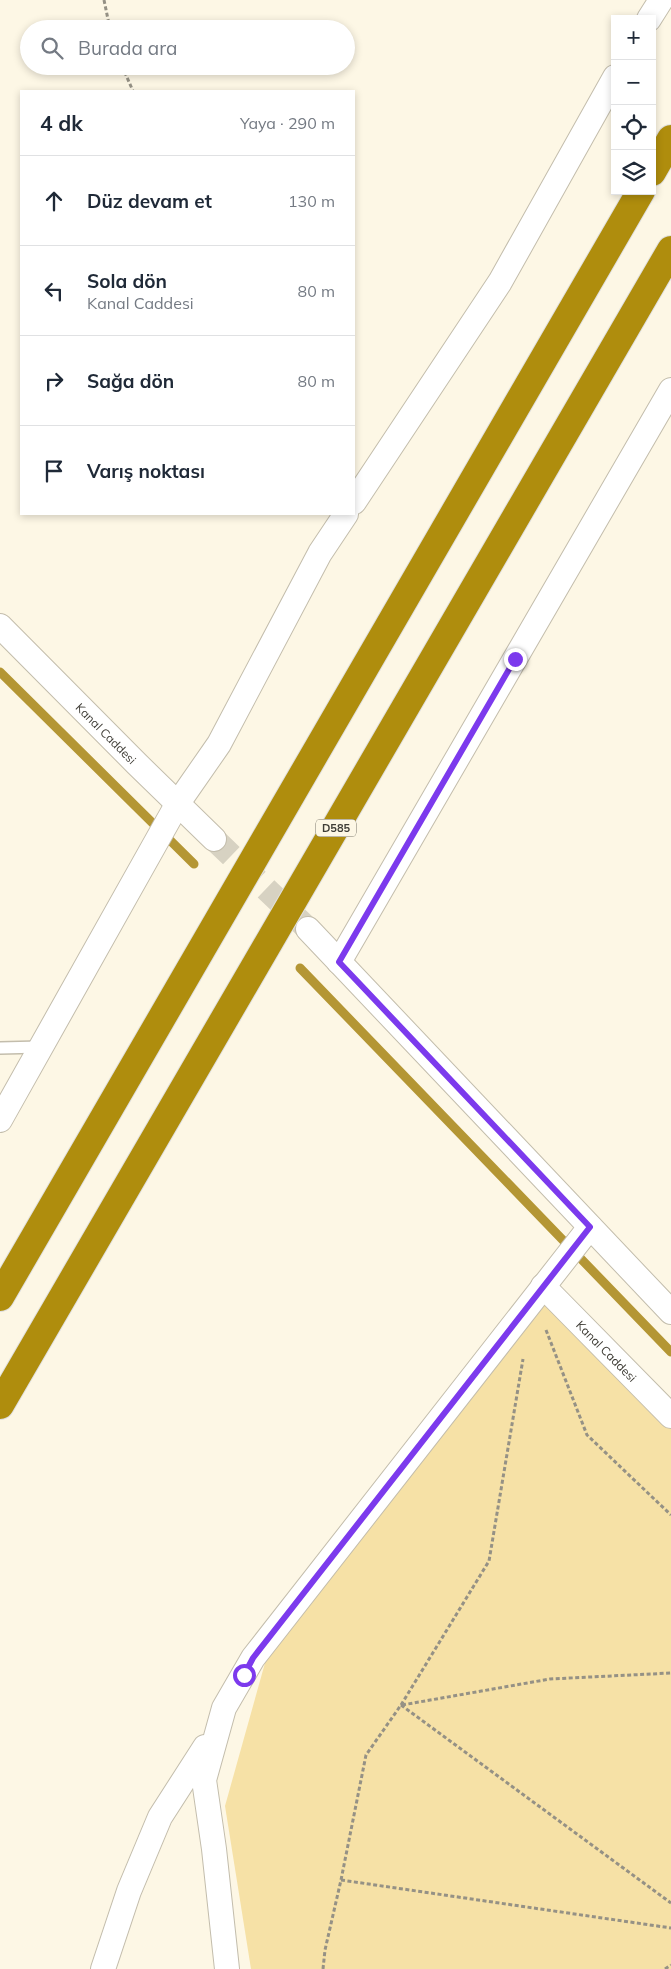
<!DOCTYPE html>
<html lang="tr">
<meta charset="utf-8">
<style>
:root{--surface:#fff;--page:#f6f6f7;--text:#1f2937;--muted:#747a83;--line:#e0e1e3}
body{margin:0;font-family:Mulish,sans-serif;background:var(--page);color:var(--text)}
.controls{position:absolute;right:15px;top:15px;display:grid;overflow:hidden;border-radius:0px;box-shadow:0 2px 8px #0003}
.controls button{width:45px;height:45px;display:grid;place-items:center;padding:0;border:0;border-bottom:1px solid var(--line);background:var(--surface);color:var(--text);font:25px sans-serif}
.stop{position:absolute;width:15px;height:15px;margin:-11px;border:4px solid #7c3aed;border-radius:50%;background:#fff}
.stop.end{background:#7c3aed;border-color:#fff;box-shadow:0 1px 5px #0008}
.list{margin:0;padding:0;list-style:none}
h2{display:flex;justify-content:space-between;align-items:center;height:65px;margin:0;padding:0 20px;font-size:21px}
h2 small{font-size:16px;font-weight:400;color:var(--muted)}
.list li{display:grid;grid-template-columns:32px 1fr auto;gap:15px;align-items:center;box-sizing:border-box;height:90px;padding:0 20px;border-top:1px solid var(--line)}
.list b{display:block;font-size:19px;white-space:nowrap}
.list p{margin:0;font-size:16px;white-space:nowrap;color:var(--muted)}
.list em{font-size:16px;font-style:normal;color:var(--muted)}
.icon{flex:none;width:28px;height:28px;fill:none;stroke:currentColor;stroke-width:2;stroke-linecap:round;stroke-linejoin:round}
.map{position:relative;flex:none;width:671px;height:1969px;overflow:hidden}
.search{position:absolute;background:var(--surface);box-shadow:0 2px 8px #0003;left:20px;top:20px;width:335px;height:55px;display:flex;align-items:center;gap:12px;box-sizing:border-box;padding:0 18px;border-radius:28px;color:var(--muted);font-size:19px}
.panel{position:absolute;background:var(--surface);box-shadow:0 2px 8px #0003;left:20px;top:90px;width:335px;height:425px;border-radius:0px}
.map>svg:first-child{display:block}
</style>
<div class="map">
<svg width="671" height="1969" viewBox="0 0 671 1969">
<rect width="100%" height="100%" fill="#fdf7e5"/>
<path fill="#f6e1a6" d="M543 1286 671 1423V1969H251L225 1806 272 1638Z"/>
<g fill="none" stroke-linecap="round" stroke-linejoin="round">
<g stroke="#b49634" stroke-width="9">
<path d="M0 672 194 864"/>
<path d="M300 968 671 1352"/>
</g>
<path stroke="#d7d2c2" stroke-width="24" stroke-dasharray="24 12" stroke-linecap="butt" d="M214 839 308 929"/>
<g stroke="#c3bdac" stroke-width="14">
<path id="lane" d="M0 1048 40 1047"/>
</g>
<g stroke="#c3bdac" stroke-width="26">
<g id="street">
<path d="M649 19 661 0"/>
<path d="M354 502 500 282 615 77"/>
<path id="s1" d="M0 626 137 764 214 839"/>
<path d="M308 929 671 1312"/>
<path d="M339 962 671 390"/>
<path d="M0 1120 178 803 219 744 320 553 346 514"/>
<path id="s2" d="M543 1286 671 1416"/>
<path d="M103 1969 129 1891 160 1817 205 1747"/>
<path d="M227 1969 214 1849 204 1780 224 1708 253 1658 590 1227"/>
</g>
</g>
<g stroke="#e0e0df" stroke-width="30">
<g id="highway">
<path d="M652 172 671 139"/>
<path d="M0 1297 641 191"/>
<path d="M0 1405 671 250"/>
</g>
</g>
<g stroke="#959185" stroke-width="3" stroke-dasharray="4 2.5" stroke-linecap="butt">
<path d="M104 0 110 29"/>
<path d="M122 66 133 91"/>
<path d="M546 1330 587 1435 671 1515"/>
<path d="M401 1705 671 1903"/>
<path d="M402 1705 550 1679 671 1673"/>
<path d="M341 1880 671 1928"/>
<path d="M323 1969 325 1950 341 1880 366 1755 401 1705 489 1561 523 1359"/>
<path d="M665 1969 671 1965"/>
</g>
<use href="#lane" stroke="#fff" stroke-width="11"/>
<use href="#street" stroke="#fff" stroke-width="24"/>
<use href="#highway" stroke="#af8d0d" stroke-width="28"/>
</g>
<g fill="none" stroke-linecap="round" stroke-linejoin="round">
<path stroke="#7c3aed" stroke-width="6" d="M244 1675 253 1658 590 1227 339 962 515 659"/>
</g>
<g text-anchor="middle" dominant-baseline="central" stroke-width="4" stroke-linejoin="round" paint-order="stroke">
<rect fill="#fdf7e5" stroke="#78756a" stroke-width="1" x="316" y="819.5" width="40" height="17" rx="4"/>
<g font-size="11" font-weight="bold" fill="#3f3d36">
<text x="336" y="828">D585</text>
</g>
<g font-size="12" fill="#3f3d36" stroke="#fdf7e5">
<text stroke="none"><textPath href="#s1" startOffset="151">Kanal Caddesi</textPath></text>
<text stroke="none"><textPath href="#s2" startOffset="91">Kanal Caddesi</textPath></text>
</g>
</g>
</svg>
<div class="controls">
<button>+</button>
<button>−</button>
<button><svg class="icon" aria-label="locate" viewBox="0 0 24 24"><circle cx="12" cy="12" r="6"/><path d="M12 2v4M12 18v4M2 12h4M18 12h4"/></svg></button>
<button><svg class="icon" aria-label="layers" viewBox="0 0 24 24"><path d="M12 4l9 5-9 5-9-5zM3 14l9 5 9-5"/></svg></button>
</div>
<div class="stop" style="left:244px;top:1675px"></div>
<div class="stop end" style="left:515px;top:659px"></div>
<div class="search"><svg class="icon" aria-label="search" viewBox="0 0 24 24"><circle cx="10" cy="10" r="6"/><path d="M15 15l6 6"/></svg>Burada ara</div>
<section class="panel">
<h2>4 dk<small>Yaya · 290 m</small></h2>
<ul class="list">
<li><svg class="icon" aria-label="ahead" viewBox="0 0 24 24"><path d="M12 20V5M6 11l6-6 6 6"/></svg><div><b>Düz devam et</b></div><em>130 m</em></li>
<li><svg class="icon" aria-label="left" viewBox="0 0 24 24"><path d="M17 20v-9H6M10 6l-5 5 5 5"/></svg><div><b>Sola dön</b><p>Kanal Caddesi</p></div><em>80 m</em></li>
<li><svg class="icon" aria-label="right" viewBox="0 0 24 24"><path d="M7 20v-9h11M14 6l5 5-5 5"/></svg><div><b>Sağa dön</b></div><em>80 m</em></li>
<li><svg class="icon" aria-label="arrive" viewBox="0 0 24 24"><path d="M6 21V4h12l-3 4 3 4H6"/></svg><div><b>Varış noktası</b></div></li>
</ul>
</section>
</div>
